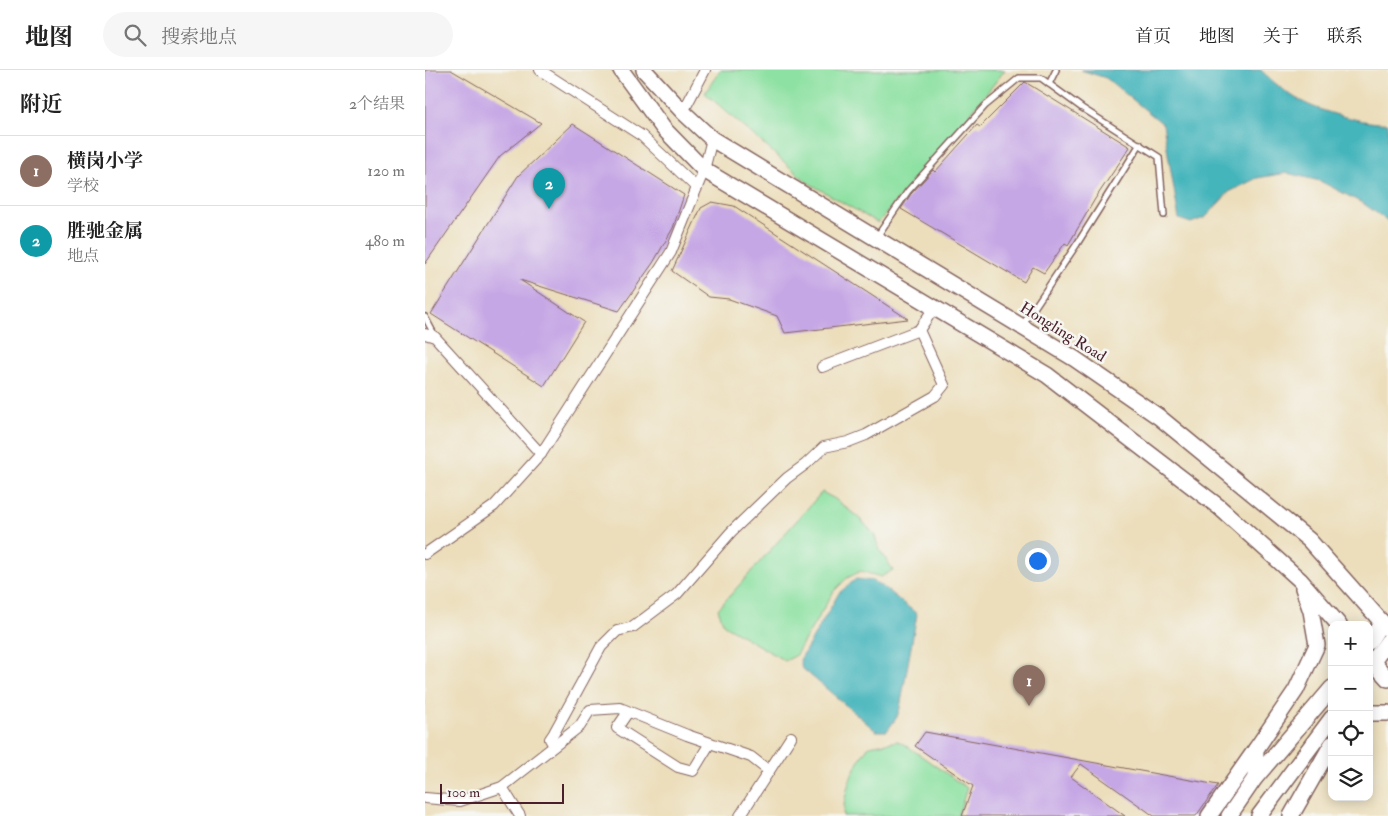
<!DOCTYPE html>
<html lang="zh">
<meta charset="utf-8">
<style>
:root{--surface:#fff;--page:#f6f6f6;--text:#222;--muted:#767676;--line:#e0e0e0;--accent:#b5179e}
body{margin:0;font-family:"IM FELL Double Pica","Noto Serif SC",serif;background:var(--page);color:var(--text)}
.controls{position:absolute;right:15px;bottom:15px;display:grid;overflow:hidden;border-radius:10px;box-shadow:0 2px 12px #0003}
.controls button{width:45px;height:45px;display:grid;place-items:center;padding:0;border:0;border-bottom:1px solid var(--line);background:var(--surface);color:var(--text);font:25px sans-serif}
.scale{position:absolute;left:15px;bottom:12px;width:124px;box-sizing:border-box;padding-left:5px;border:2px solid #4a1f2b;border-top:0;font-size:14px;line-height:18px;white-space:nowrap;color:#4a1f2b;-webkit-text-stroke:4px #f6f6f2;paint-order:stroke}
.you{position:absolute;left:612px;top:490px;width:18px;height:18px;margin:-12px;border:4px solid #fff;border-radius:50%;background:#1a73e8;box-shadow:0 0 0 8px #1a73e833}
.badge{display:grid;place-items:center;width:32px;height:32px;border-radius:50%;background:var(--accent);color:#fff;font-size:16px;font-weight:700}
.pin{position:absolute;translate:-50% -41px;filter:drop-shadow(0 1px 2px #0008)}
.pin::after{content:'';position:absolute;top:26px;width:18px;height:15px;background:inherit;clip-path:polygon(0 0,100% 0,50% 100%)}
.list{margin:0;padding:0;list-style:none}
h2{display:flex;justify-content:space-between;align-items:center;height:65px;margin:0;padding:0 20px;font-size:21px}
h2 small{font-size:16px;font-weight:400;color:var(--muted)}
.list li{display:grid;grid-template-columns:32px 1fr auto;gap:15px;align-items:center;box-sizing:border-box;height:70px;padding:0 20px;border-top:1px solid var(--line)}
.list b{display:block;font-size:19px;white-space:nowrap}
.list p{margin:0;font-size:16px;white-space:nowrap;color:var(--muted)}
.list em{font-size:16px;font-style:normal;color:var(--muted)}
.icon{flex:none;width:28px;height:28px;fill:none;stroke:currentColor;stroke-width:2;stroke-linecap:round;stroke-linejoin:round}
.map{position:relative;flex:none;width:963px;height:746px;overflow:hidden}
header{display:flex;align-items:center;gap:30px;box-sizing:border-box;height:70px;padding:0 25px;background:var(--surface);border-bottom:1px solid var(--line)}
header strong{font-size:24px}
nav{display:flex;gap:28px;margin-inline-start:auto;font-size:18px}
.search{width:350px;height:45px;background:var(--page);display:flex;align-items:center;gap:12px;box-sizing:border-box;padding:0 18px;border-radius:28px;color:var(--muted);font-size:19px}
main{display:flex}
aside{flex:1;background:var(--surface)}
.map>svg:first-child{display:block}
</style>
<header>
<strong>地图</strong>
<div class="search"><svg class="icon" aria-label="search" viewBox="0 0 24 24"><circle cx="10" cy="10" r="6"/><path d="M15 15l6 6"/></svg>搜索地点</div>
<nav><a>首页</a><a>地图</a><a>关于</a><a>联系</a></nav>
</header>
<main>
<aside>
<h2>附近<small>2个结果</small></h2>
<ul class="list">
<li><span class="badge" style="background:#8d6e63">1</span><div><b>横岗小学</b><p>学校</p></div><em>120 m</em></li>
<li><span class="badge" style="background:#0f9aa8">2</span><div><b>胜驰金属</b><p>地点</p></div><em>480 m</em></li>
</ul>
</aside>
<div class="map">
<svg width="963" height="746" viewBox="0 0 963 746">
<rect width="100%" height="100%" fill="#f6f6f2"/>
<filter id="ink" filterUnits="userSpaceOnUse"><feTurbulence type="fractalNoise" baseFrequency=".02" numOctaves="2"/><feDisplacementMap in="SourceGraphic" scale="10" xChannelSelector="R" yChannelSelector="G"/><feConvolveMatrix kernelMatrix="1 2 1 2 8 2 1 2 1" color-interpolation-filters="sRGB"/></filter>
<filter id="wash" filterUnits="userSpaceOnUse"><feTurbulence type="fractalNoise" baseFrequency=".0096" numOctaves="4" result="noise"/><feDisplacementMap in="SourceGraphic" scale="20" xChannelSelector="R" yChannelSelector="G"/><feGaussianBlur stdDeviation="1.12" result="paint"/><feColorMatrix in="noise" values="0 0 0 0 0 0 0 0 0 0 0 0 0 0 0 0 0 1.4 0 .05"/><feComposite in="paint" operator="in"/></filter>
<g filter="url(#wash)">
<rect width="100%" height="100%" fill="#ecdebb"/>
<g fill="#8de1a2" stroke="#6c8066">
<path d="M295 0H580L545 44 453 153 382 112 280 23Z"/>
<path d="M397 422 410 429 434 448 449 464 454 479 468 500 456 507 436 501 422 508 409 521 370 586 360 591 299 555 293 539Z"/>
<path d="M473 671 485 678 542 718 533 746H418C420 718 427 698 444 676Z"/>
</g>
<g fill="#45b5bc" stroke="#486a74">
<path d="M656 0H836C848 12 861 23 876 31 893 41 943 55 963 53V151L939 134 895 111 862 103 832 108 804 122 781 147 766 153 754 149 738 54 681 8Z"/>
<path d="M431 509 448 511 458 517 492 544 475 638 472 647 462 661H451L377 598 375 590 414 523Z"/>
</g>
<g id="blocks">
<g fill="#c6a7e5">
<path d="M0 0H26L116 53 75 86 0 194Z"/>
<path d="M600 12 705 77 670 129 643 175 640 173 619 203 608 197 599 212 476 139 486 124 508 100 510 102 552 55 555 57Z"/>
<path d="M148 54 259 125 248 158 228 193 194 241 95 210 159 252 119 316 6 244 93 106Z"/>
<path d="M287 132 309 136 483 249 360 263 352 246 304 229 284 227 247 201 276 138Z"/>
<path d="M500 662 649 689 793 715 771 746H729L656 694 646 707 700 746H537L548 716 490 676Z"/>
</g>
</g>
</g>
<g filter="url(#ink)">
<use href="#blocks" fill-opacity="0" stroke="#83625d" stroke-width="1"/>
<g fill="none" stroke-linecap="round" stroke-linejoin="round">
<g stroke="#83625d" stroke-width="8">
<g id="service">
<path d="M624 14 631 0"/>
<path d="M451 168 483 121 560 36 594 8H616L657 38 734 87 739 145"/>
<path d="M0 247 10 266"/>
<path d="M597 256 652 174 715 74"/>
</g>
</g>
<g stroke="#83625d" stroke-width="12">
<g id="minor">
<path d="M115 0 217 66 272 118"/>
<path d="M258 42 280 0"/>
<path d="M0 264 10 267 116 384"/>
<path d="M397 297 494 260 509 238"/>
<path d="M0 484 69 436 116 384 246 182 279 100 287 69"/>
<path d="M203 642 192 658 253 697 268 701 285 673"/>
<path d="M129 676 125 669 129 663 176 577 192 561 208 557 252 524 306 462 362 408 381 394 399 377 423 372 441 365 510 326 519 315 494 260"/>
<path d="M77 717 95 746"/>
<path d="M0 728 35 731 77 717 155 656 165 640 195 638 262 665 326 687 344 701"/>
<path d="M315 746 366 667"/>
</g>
</g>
<g stroke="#83625d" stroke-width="18">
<g id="primary">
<path d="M196 0 238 58 279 100 622 305 794 437 875 510 914 555"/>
<path d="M219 0 258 42 287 69 650 289 734 347 884 470 963 559"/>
<path d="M944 572 957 552"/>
<path d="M944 588 963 609"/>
<path d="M944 597 963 571"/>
<path d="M944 643H963"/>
<path d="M830 708 831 679 871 620 892 575 886 541 878 518"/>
<path d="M784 746 831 679"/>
<path d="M804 746 830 708 907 618"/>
<path d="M834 746 907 648"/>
<path d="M866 746 907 674"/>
</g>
</g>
<use href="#service" stroke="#fff" stroke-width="5"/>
<use href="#minor" stroke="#fff" stroke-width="10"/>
<use href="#primary" stroke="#fff" stroke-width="15"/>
</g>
</g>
<g text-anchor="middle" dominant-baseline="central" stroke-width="5" stroke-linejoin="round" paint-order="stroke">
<g font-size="16" fill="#4a1f2b" stroke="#f6f6f2">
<text transform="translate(638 262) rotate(32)">Hongling Road</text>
</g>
</g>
</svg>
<div class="controls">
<button>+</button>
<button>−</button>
<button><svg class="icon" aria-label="locate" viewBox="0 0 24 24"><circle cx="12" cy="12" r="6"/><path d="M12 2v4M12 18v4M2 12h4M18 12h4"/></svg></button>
<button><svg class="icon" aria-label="layers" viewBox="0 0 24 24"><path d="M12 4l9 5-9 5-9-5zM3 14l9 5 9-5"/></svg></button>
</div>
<div class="scale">100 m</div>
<div class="you"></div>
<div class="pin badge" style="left:604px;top:636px;background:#8d6e63">1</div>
<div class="pin badge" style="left:124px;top:139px;background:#0f9aa8">2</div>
</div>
</main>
